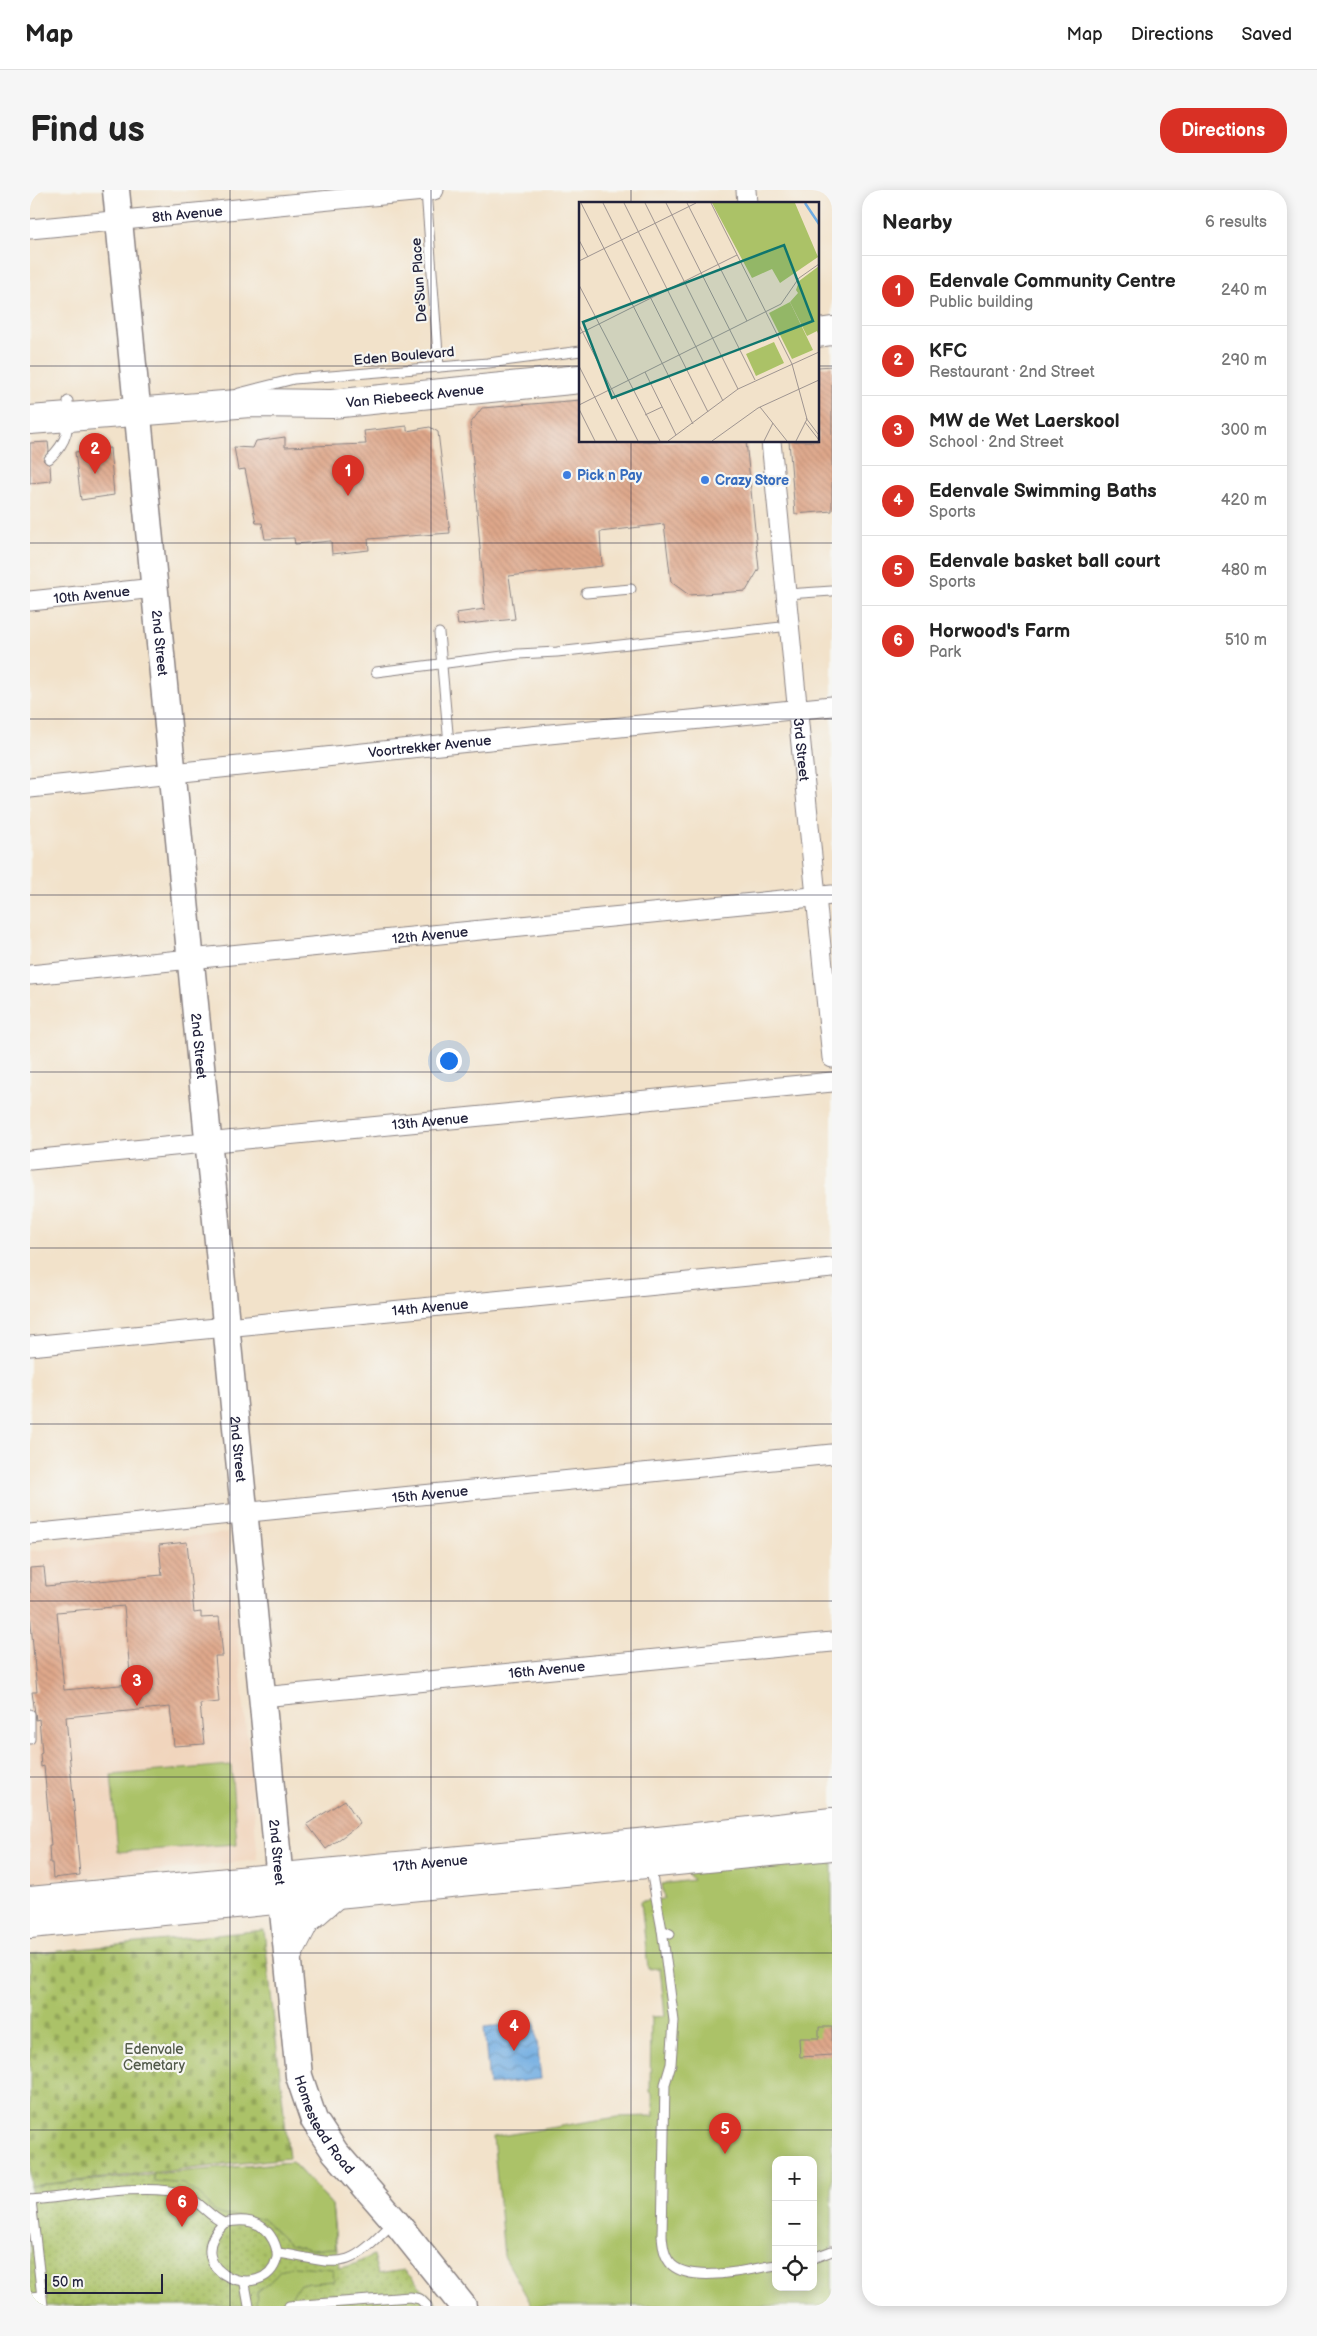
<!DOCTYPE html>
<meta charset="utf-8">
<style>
:root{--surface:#fff;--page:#f6f6f6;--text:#222;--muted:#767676;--line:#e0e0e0;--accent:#d93025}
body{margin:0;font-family:"Balsamiq Sans",sans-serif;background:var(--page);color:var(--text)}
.controls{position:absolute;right:15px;bottom:15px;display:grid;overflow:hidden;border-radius:10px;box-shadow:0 2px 12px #0003}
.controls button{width:45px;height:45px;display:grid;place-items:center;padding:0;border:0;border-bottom:1px solid var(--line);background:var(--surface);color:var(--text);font:25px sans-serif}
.scale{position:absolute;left:15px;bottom:12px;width:118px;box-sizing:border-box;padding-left:5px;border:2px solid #22223b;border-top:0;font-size:14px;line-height:18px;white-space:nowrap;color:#22223b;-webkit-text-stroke:4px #f6f6f2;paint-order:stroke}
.you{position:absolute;left:418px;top:870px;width:18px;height:18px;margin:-12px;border:4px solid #fff;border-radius:50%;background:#1a73e8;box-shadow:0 0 0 8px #1a73e833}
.badge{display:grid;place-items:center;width:32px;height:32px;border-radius:50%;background:var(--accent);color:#fff;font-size:16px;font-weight:700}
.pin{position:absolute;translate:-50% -41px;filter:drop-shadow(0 1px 2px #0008)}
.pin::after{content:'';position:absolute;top:26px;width:18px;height:15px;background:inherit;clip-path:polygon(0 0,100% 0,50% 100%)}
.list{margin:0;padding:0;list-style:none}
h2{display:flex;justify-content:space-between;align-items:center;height:65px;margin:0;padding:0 20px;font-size:21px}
h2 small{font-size:16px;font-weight:400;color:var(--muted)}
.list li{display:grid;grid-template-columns:32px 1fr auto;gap:15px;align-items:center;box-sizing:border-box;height:70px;padding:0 20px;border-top:1px solid var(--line)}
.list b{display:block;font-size:19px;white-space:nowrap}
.list p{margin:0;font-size:16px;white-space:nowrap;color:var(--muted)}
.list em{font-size:16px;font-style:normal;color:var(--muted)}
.icon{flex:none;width:28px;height:28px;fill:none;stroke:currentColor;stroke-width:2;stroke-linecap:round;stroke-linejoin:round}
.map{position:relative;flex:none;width:802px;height:2116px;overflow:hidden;border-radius:20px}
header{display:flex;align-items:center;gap:30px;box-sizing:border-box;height:70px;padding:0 25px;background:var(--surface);border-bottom:1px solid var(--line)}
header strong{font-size:24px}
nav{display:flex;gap:28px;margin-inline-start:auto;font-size:18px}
.intro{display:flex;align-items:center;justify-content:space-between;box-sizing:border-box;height:120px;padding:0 30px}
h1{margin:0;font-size:35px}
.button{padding:12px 22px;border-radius:20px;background:var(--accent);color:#fff;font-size:18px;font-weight:700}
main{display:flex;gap:30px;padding:0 30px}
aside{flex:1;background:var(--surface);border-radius:20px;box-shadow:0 2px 12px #0003}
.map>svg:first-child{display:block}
</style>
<header>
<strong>Map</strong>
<nav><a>Map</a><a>Directions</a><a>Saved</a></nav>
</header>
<div class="intro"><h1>Find us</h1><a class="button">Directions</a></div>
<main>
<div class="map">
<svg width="802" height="2116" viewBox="0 0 802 2116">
<defs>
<pattern id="grass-dots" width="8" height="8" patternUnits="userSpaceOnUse" patternTransform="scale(1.25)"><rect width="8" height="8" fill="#abc267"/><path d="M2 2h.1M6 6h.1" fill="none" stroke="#93a65a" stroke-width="1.8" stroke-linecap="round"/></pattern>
<pattern id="cemetery-stones" width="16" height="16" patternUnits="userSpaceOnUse" patternTransform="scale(1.25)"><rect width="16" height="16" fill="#abc267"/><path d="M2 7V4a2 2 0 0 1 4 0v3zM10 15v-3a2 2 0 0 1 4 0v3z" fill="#93a65a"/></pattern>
<pattern id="water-waves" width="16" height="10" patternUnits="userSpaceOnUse" patternTransform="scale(1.25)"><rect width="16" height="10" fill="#6face1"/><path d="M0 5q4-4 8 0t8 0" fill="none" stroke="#5b8cb8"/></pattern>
<pattern id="building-back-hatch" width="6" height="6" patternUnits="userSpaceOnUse" patternTransform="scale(1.25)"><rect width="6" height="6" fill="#dea78a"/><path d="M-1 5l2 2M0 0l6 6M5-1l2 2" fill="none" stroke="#be8f78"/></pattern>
</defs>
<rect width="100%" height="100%" fill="#f6f6f2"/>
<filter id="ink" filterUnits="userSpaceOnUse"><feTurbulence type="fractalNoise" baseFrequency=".02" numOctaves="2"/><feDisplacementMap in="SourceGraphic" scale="10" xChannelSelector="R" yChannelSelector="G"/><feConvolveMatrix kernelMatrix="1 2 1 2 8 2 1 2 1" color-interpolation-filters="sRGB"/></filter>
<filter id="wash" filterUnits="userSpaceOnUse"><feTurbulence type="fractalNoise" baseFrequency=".0096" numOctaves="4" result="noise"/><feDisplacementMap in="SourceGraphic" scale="20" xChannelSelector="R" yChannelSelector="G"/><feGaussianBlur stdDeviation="1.12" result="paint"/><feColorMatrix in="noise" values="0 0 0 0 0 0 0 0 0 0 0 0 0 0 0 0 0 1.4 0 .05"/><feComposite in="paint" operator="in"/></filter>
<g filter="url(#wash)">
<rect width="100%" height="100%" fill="#f2e2ca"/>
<path fill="#f1d5bd" d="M198 1343 228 1670 0 1694V1361Z"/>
<path fill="url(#grass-dots)" stroke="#667251" d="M262 1972 302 2015 309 2078 325 2074 343 2065 348 2084 374 2080 410 2116H0V1996Z"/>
<path fill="url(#cemetery-stones)" stroke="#667251" d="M234 1740 259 1968 0 1996V1764Z"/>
<g fill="#abc267" stroke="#667251" fill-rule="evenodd">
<path d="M201 1575 207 1654 88 1662 81 1585Z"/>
<path d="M802 1664V2116H502L474 2066 463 1947 587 1927 624 1926 622 1903 620 1902 621 1827 635 1826 630 1778 618 1779 611 1711 634 1709 632 1694 663 1690 653 1678ZM746 1970H783V2097H746Z"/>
<path d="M262 1972 302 2015 306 2058 280 2059 259 2054 233 2029 192 2025 185 2022 170 2005 153 1994 124 1991 123 1984Z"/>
<path d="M264 2076 303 2079 304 2091 270 2094C257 2113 249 2116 226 2116L227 2102 240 2092 250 2080Z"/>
</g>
<path fill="url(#water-waves)" stroke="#48678e" d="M505 1832 511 1889 459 1895 454 1837Z"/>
<g id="blocks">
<g fill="url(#building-back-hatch)" fill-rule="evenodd">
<path d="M802 176V321L765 324 759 251H788V177Z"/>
<path d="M551 210V251H716L729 379 716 401 659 405 641 392 634 334 570 342 572 376 479 386 485 429 428 435 426 423 455 419 440 234 452 218Z"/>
<path d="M377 236V241L400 237 408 242 420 343 338 349 339 360 302 364 301 351 265 354 264 348 235 349 232 333H226L215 279 208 280 204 257 223 258 226 251 255 247V257L336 254 334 241Z"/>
<path d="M18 252 19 261 13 270 20 275 21 291 0 293V253Z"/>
<path d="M80 258 84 305 51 310 45 262Z"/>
<path d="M157 1352 164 1423 171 1422V1428L189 1427 193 1466H185L189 1512 170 1514 174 1554 144 1556 140 1517 36 1527 50 1685 23 1688 22 1673H20L19 1656H21L14 1576 11 1577 10 1564 12 1563 9 1529 6 1530 2 1502H7L0 1422V1378L14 1377 16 1396 132 1385 129 1355ZM94 1416 101 1494 34 1500 27 1422Z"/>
<path d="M315 1610 330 1634 296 1659 277 1634Z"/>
<path d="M789 1837H802V1865L770 1867 769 1848H789Z"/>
</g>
</g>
</g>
<g filter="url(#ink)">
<use href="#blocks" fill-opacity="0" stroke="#8a8282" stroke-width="1"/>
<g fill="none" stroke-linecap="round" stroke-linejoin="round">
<g stroke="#8a8282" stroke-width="11">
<g id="lane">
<path d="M396 1 409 177"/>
<path d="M209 203 264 189 458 173 551 161"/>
<path d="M19 269C39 251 39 237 38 211"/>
<path d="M556 403 601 399"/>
<path d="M757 404 802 401"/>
<path d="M409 443 419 554"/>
<path d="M346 482 488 464 527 462 760 436"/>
<path d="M0 1524V1549"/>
<path d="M620 1675 632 1740 640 1744"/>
<path d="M632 1740 644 1831 641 1874 635 1894 632 2046C633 2056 634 2067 642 2075 664 2094 719 2079 746 2075"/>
<path d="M0 2010C39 2007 119 1992 153 2004 169 2010 178 2026 194 2033 214 2028 232 2030 243 2050 246 2056 248 2061 247 2068 235 2116 146 2081 194 2033"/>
<path d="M1 2010 13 2116"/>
<path d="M248 2063C269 2065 298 2076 318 2069 335 2063 351 2044 364 2032"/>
<path d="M783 2068 802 2061"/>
<path d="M215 2094 219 2116"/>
<path d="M0 2107 11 2106"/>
<path d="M259 2116 380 2107 390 2109 397 2116"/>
</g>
</g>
<g stroke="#8a8282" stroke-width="21">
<g id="street">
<path d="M716 0 717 14"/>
<path id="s1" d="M0 39 404 0"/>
<path id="s2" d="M741 251 802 868"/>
<path id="s3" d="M0 411 125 398"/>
<path id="s4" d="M0 598 419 554 802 516"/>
<path id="s5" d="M0 785 802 705"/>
<path id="s6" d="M0 970 802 892"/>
<path id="s7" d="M0 1156 802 1078"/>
<path id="s8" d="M0 1344 802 1264"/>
<path id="s9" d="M232 1507 802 1452"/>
</g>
</g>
<g stroke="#8a8282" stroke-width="29">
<g id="secondary">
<path id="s10" d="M86 0 269 1886 284 1930 305 1962 365 2031 433 2116"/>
</g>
</g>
<g stroke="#8a8282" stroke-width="30">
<g id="primary">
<path d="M788 143 802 141"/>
<path id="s11" d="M0 230 220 213 302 214 551 189"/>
<path id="s12" d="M0 1711 619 1652 802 1632"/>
<path d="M0 1734 802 1656"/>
<path d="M258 1764 275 1731 305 1705"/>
</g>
</g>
<use href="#lane" stroke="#fff" stroke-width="9"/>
<use href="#street" stroke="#fff" stroke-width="19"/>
<use href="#secondary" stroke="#fff" stroke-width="26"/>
<use href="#primary" stroke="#fff" stroke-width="28"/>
</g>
</g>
<path fill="none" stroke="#22223b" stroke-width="1" stroke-opacity="0.55" d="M200 0V2116M401 0V2116M601 0V14M0 176H551M788 176H802M601 251V2116M0 353H802M0 529H802M0 705H802M0 882H802M0 1058H802M0 1234H802M0 1411H802M0 1587H802M0 1763H802M0 1940H802"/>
<g fill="#3f7fe0" stroke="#f6f6f2" stroke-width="2">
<circle cx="537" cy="285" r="5"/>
<circle cx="675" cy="290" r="5"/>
</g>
<g text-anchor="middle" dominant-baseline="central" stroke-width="4.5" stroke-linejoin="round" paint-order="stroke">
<g font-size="14" fill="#22223b" stroke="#f6f6f2">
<text stroke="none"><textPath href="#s1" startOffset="158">8th Avenue</textPath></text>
<text transform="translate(389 90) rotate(-94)">De'Sun Place</text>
<text transform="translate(374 166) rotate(-5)">Eden Boulevard</text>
<text stroke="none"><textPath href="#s11" startOffset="386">Van Riebeeck Avenue</textPath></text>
<text stroke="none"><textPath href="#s3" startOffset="62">10th Avenue</textPath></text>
<text stroke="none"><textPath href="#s10" startOffset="455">2nd Street</textPath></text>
<text stroke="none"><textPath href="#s4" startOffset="402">Voortrekker Avenue</textPath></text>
<text stroke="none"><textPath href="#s2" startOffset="310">3rd Street</textPath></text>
<text stroke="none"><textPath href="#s5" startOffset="402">12th Avenue</textPath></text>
<text stroke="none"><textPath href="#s10" startOffset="860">2nd Street</textPath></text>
<text stroke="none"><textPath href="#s6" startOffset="402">13th Avenue</textPath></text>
<text stroke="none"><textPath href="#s7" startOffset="402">14th Avenue</textPath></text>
<text stroke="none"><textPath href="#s10" startOffset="1265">2nd Street</textPath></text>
<text stroke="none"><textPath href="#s8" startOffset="402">15th Avenue</textPath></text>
<text stroke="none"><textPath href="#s9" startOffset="286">16th Avenue</textPath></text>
<text stroke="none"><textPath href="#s10" startOffset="1670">2nd Street</textPath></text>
<text stroke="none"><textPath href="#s12" startOffset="402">17th Avenue</textPath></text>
<text stroke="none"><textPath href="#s10" startOffset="1950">Homestead Road</textPath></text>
</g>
<g font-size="14" font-weight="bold" fill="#366cbe" stroke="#f6f6f2" text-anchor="start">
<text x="547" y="285">Pick n Pay</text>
<text x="685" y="290">Crazy Store</text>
</g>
<g font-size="14" fill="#525a4a" stroke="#f6f6f2">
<text x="124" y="1859">Edenvale<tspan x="124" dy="16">Cemetary</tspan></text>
</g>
</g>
<g transform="translate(549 12)">
<rect width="240" height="240" fill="#f2e2ca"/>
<path d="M240 64V134L238 129 228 134 211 100 219 91 217 88 220 79Z" fill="#abc267"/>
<path d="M211 100 234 148 213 157 190 111Z" fill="#abc267"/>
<path d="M133 1H216L239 55 201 81 193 67 173 76ZM195 140 205 161 177 174 167 152Z" fill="#abc267"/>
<path fill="none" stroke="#6face1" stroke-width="2.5" d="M226 1 240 22"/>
<path fill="none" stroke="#9f9591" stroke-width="1" d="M2 1 114 222M24 1 129 210M45 1 144 199M66 1 159 187M87 1 176 178M108 1 168 119M132 1 213 162 228 217 217 239M0 38 9 55M0 59 117 1M0 83 81 239M0 123 59 239M0 132 158 53M0 164 38 239M66 170 97 233M0 203 202 102 220 76 240 62M181 205 208 239M0 207 16 239M66 213 83 205M227 216 239 232M226 220 240 238M89 239 159 187 240 150M133 239 179 206 240 178M185 239 194 221"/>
<path fill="#0f766e" fill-opacity="0.15" stroke="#0f766e" stroke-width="2.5" d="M205 43 234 119 33 196 4 120Z"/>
<rect width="240" height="240" fill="none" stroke="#22223b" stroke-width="2.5"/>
</g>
</svg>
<div class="controls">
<button>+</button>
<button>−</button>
<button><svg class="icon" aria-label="locate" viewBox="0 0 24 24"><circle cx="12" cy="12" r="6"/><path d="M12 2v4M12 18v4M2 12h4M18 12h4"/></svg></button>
</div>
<div class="scale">50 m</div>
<div class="you"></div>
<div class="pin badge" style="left:318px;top:306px">1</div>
<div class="pin badge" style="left:65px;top:284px">2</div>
<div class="pin badge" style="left:107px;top:1516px">3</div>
<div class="pin badge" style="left:484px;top:1861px">4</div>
<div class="pin badge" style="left:695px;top:1964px">5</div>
<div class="pin badge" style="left:152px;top:2037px">6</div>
</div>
<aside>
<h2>Nearby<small>6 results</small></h2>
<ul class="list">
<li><span class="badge">1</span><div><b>Edenvale Community Centre</b><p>Public building</p></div><em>240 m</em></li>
<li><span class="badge">2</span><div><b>KFC</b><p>Restaurant · 2nd Street</p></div><em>290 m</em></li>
<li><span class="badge">3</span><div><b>MW de Wet Laerskool</b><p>School · 2nd Street</p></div><em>300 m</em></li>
<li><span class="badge">4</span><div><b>Edenvale Swimming Baths</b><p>Sports</p></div><em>420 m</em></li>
<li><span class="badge">5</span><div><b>Edenvale basket ball court</b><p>Sports</p></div><em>480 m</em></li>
<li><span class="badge">6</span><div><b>Horwood's Farm</b><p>Park</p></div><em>510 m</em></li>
</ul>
</aside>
</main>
